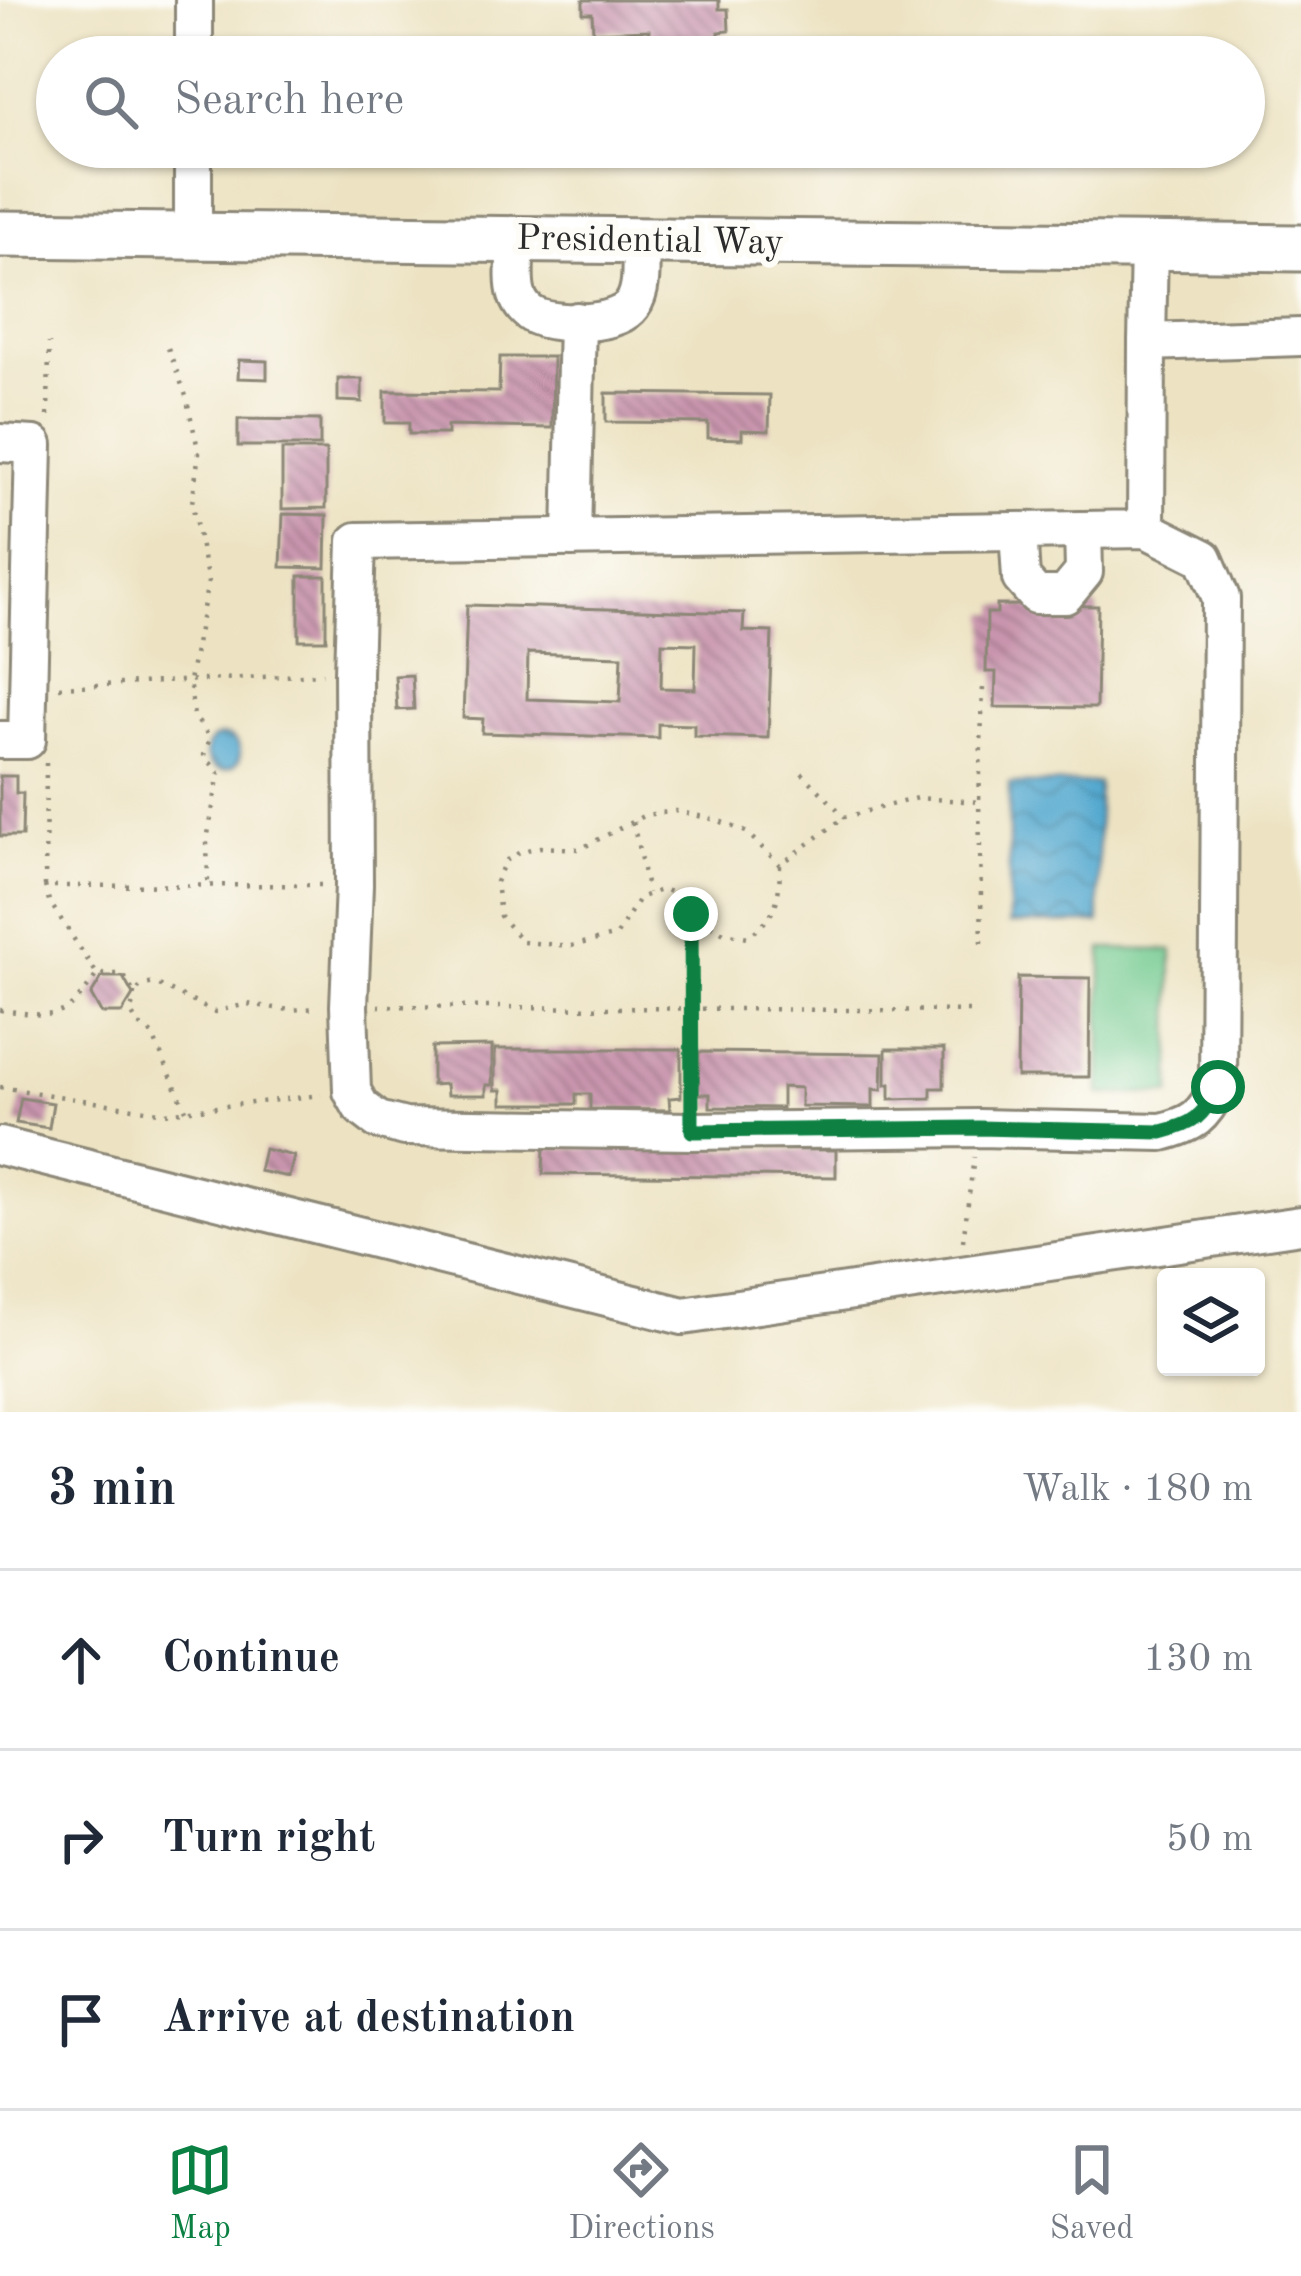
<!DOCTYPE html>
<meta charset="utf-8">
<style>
:root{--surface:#fff;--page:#f2f2f3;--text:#1f2937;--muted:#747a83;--line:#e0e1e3;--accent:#0b8043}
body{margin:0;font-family:"Old Standard TT",serif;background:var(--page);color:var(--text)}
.controls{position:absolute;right:36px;bottom:36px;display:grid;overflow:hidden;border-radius:12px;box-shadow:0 3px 9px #0004}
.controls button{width:108px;height:108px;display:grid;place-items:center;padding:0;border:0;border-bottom:3px solid var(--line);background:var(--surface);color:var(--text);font:60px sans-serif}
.stop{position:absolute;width:36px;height:36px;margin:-27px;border:9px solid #0b8043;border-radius:50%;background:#fff}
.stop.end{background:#0b8043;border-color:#fff;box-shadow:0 3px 12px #0008}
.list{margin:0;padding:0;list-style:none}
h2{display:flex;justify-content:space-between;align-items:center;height:156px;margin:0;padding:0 48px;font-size:51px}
h2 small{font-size:39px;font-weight:400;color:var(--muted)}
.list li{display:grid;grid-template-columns:78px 1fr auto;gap:36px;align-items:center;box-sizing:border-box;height:180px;padding:0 48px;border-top:3px solid var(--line)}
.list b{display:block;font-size:45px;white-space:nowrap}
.list em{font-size:39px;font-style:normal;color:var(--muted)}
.icon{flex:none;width:66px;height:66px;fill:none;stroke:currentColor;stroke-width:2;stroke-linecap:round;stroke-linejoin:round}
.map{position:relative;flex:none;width:1301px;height:1412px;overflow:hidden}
.search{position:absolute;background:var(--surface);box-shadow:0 3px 9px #0004;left:36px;right:36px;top:36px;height:132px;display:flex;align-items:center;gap:30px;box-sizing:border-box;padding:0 42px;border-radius:66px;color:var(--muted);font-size:45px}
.sheet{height:696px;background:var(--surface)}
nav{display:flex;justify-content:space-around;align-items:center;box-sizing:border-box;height:168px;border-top:3px solid var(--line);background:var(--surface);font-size:33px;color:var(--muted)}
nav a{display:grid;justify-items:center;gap:6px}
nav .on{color:var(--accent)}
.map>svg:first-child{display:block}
</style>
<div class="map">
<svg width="1301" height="1412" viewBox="0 0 1301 1412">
<defs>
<pattern id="water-waves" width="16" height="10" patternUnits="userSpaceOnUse" patternTransform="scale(3)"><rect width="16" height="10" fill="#53a8cf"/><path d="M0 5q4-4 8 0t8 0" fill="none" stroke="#4589a8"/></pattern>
<pattern id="building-back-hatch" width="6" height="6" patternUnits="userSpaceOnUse" patternTransform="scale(3)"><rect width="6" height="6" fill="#c995ae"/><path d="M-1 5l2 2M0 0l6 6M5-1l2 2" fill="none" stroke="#a37a8e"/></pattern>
</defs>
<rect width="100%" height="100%" fill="#fdfcf7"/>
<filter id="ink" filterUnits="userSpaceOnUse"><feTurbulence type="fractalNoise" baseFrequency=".00833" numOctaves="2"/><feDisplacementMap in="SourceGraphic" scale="24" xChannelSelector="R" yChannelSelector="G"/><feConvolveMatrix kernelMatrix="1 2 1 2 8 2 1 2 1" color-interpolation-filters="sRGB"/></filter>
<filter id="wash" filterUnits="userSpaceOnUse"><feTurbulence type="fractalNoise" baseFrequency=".004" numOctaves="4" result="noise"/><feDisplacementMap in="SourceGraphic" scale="48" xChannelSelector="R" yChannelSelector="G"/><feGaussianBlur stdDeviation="2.7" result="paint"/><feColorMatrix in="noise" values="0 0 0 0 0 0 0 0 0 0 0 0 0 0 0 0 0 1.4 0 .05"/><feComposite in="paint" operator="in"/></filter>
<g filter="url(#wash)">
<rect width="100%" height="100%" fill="#ede3c3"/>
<path fill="#73ca90" stroke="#4f7a5e" stroke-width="3" d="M1102 949 1172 950 1171 1094H1100Z"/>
<g fill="url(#water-waves)" stroke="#3f6a7d" stroke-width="3">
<circle cx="223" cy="753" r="17"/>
<path d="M1098 783 1099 923 1009 924V784Z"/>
</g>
<g id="blocks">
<g fill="url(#building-back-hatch)" fill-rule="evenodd">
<path d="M583 0H719V9H728L729 31 719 32V36L649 39V30L593 32 592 13H583Z"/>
<path d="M500 357H553L552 428 447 426V434H409V423H385V391L499 392Z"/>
<path d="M239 360 267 361V379L238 378Z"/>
<path d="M338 379H362V402L338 401Z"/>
<path d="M606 393 770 395 769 431 742 430V439L708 438V423L606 422Z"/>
<path d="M238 419 320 420V446H238Z"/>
<path d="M282 450H326V508L282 509Z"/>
<path d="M283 514 327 515 326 568 281 567Z"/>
<rect x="299" y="576" width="27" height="64"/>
<path d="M467 605 744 613 743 631 772 632 768 738 694 736V725L658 724V738L482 733 483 719 463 718ZM662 643 696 644 695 689 661 688ZM528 653 622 656 620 702 527 699Z"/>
<path d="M997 605 1098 606 1096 708 995 707 996 672H986L987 613H997Z"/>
<path d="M412 675 414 709 397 710 395 676Z"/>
<path d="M0 776H16V793H23L22 836H0Z"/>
<path d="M102 977H123L133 995 122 1013H101L91 995Z"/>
<path d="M1018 977 1090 978 1089 1077H1017Z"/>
<path d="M492 1046V1085H486V1095H447L446 1084 432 1085V1047Z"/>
<path d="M495 1049H681V1097L669 1098 670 1110 590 1109V1094H576V1104H502V1090H495Z"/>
<path d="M886 1049H944V1088H931V1098L890 1099V1084L886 1085Z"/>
<path d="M699 1052 883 1054 882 1090 873 1089V1107L801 1106V1088L782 1087V1108L710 1107V1094H698Z"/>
<path d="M21 1098 53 1103 49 1128 16 1123Z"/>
<path d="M544 1148 836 1150V1177L543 1174Z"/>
<path d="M264 1149 294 1156 289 1177 259 1171Z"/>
</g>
</g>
</g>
<g filter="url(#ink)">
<use href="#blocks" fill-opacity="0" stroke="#8c8777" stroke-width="3"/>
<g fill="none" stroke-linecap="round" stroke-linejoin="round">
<g stroke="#8c8777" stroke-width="42">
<g id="minor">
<path d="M194 57V0"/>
<path d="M193 235V147"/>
<path d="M516 239C516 257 512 279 517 295 520 304 527 312 535 316 557 326 617 326 632 305 644 289 640 261 640 241"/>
<path d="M1149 246 1147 342 1301 337"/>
<path d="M0 443 34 445 27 740H0"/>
<path d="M1146 529 357 541 353 673 354 885 349 1006 352 1091 361 1107 378 1120 405 1127 692 1131 979 1128 1162 1132C1194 1124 1203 1117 1218 1087L1221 598 1204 558 1146 529 1147 342"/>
<path d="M1018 531 1021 578 1036 595H1065L1084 572 1083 530"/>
<path d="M572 538 577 321"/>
<path d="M0 1146 683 1316 1301 1225"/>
</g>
</g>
<g stroke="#8c8777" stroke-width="51">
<path id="major" d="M0 234 1301 248"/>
</g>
<g stroke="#8c8777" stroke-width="4.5" stroke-dasharray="3 9" stroke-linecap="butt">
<path d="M168 348 186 396 199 453 192 503 208 582 189 681 194 716 210 738 204 755 219 773 207 840 208 885"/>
<path d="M48 416 49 343"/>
<path d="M59 687 323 674"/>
<path d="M46 763 45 886 325 885"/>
<path d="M802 773 845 817 917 798 979 802"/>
<path d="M633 822 648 893"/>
<path d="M780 865C779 901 778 914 748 937L724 933 691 914 687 899 663 889 639 898 617 935 571 946 523 942 500 916 496 882 505 861 522 851 541 847 580 849 645 815 676 811 717 820 746 832 780 865 845 817"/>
<path d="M45 886 49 901 97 974H123L134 993 143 985 155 983 214 1012 247 1004 290 1010 318 1008"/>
<path d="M691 915V1101"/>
<path d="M982 943 979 802 983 687"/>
<path d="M134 993V1002L130 1011 138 1024 152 1034 186 1110"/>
<path d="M378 1006 972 1011"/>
<path d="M0 1010C54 1016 63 1025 97 974"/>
<path d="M0 1087 165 1113 321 1095"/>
<path d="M963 1241 974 1157"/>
</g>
<use href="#minor" stroke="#fff" stroke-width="36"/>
<use href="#major" stroke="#fff" stroke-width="45"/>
</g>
</g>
<g fill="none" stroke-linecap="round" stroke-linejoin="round" filter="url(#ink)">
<path stroke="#0b8043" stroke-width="15" d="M691 914 692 1131 979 1128 1162 1132C1194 1124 1203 1117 1218 1087"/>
</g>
<g text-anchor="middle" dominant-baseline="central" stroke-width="12" stroke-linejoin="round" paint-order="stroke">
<g font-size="36" fill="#2b2b2b" stroke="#fdfcf7">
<text transform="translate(650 242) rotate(1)">Presidential Way</text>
</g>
</g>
</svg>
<div class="controls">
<button><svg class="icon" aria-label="layers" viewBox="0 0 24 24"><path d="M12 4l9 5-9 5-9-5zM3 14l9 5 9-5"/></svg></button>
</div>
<div class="stop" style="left:1218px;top:1087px"></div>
<div class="stop end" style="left:691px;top:914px"></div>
<div class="search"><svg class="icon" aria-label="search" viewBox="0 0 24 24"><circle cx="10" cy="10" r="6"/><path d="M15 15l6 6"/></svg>Search here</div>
</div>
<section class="sheet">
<h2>3 min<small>Walk · 180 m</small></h2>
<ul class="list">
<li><svg class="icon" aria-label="ahead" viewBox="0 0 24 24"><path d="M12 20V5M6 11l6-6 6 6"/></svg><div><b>Continue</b></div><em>130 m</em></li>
<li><svg class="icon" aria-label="right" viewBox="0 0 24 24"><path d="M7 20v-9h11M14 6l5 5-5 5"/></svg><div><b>Turn right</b></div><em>50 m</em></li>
<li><svg class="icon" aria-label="arrive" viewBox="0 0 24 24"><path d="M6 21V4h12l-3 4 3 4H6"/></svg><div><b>Arrive at destination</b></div></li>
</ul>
</section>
<nav>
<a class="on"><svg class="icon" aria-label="map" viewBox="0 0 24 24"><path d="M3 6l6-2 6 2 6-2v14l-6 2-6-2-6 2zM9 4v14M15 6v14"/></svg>Map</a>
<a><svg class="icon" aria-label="directions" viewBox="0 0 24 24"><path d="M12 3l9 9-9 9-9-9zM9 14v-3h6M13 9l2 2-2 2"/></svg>Directions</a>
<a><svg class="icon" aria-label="saved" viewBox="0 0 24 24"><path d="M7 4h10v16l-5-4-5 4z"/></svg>Saved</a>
</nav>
